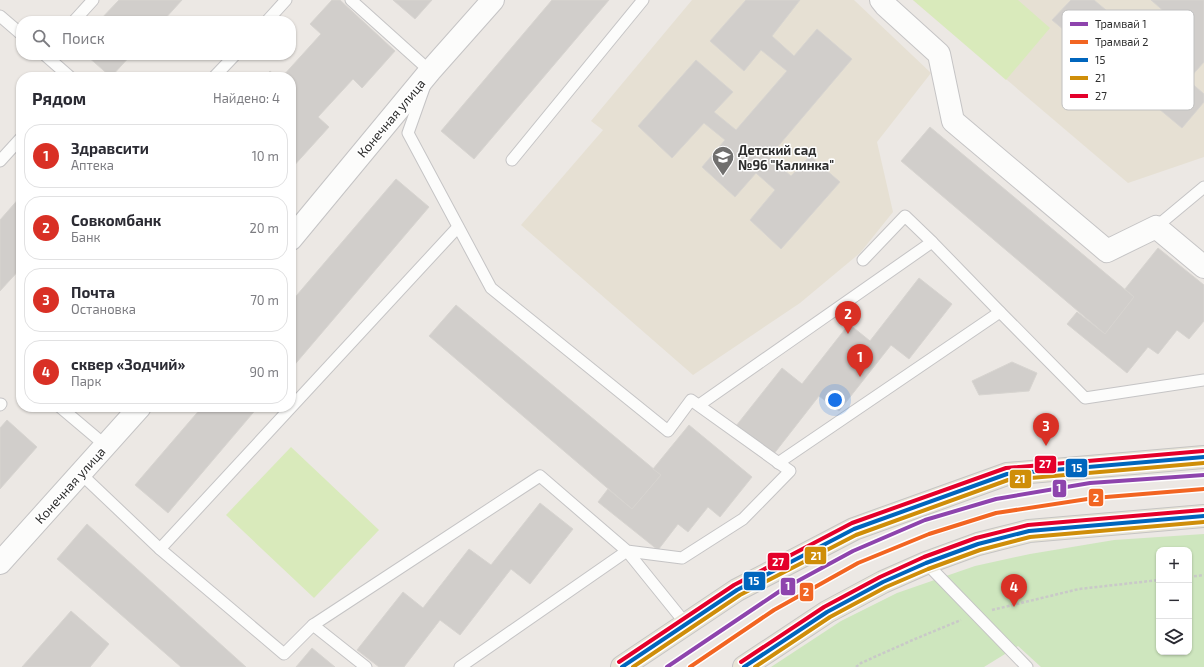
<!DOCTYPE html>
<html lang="ru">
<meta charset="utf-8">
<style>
:root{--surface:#fff;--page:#f2f2f3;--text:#2b2b33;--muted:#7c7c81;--line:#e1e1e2;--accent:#d93025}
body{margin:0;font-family:"Exo 2",sans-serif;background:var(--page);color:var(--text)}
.controls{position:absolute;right:12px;bottom:12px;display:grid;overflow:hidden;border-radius:8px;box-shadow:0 1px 3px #0004}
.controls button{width:36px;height:36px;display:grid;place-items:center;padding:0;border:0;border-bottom:1px solid var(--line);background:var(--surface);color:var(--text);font:20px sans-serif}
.you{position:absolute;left:835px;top:400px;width:14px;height:14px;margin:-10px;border:3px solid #fff;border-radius:50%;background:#1a73e8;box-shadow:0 0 0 6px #1a73e833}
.badge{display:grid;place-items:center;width:26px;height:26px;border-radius:50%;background:var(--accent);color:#fff;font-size:13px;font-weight:700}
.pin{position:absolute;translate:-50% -33px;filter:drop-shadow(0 1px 2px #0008)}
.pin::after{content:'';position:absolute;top:21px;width:14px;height:12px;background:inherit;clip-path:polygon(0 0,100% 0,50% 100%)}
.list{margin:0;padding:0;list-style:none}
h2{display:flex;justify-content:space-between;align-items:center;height:52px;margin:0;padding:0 16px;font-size:17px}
h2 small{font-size:13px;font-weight:400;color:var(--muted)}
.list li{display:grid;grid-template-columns:26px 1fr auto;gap:12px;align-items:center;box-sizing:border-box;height:64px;margin:0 8px 8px;padding:0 8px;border:1px solid var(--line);border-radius:16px}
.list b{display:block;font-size:15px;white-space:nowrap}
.list p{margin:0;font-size:13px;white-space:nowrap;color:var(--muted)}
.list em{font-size:13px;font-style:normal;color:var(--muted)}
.icon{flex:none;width:22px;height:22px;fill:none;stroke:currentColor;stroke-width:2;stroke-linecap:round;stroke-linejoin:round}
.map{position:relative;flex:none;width:1204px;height:667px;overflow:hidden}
.search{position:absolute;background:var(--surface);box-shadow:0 1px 3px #0004;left:16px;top:16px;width:280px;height:44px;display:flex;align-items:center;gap:10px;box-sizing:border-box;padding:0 14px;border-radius:16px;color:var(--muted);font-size:15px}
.panel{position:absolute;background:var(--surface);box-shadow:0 1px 3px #0004;left:16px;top:72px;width:280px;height:340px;border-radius:16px}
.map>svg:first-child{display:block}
</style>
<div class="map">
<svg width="1204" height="667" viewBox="0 0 1204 667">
<rect width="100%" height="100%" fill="#ece8e4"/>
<g fill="#e6e0d3">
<path d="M692 0H854L931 73 877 142 893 212 860 253 800 303 693 375 521 225 603 130 591 121Z"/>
<path d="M913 0H1204V157L1128 183Z"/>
</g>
<path fill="#cee6be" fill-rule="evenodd" d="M1204 534V667H1041L1018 646 984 667H771L841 621 897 593 975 566 1030 554 1114 540ZM1159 550H1189V652H1159Z"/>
<g fill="#d9eabb">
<path d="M913 0H1018L1050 28 1006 80Z"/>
<path d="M291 447 379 530 314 598 226 515Z"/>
</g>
<g fill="#d1cecb" stroke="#d7d4d0">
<path d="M119 0H182L163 21H99Z"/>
<path d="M332 0H340L395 51 362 88 353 79 318 117 329 127 291 169V77H282L321 34 310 24Z"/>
<path d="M393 0H432L415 19Z"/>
<path d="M552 0H609L474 159 441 131Z"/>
<path d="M746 0H800L772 36 794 56 817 29 852 59 769 157 791 176 810 156 840 182 781 249 750 220 775 190 756 173 735 197 702 167 725 140 704 123 672 158 638 126 696 60 733 92 714 112 736 130 787 71 761 50 744 71 710 41Z"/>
<path d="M1071 0H1094L1161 56 1185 30 1151 0H1204V62L1188 80 1204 94V102L1182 128 1052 20Z"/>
<path d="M86 55H131L111 77Z"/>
<path d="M270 71 277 77H265Z"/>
<path d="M930 127 1134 297 1105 334 901 161Z"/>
<path d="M396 179 429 207 291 369V302Z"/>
<path d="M21 196V268L0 291V220Z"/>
<path d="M1158 248 1204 285V321L1189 339 1177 330 1158 354 1148 347 1127 373 1067 324 1077 312 1105 334 1134 297 1125 289Z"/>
<path d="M919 278 952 304 909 359 891 345 839 411 819 396 773 455 736 426 782 368 802 384 849 324 870 341Z"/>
<path d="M456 305 661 475 632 509 429 336Z"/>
<path d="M1012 362 1037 373 1029 391 979 395 972 381Z"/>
<path d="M202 407H258L168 513 135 485Z"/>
<path d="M7 420 37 447 0 489V428Z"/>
<path d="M689 425 752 477 720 517 708 507 688 532 678 524 658 550 598 502 608 489 632 509 661 475 653 469Z"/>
<path d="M540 503 573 529 530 584 511 569 460 635 440 620 404 667H379L357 650 403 592 423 608 469 549 491 565Z"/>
<path d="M87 524 246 667H181L57 559Z"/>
<path d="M71 611 109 644 90 667H22Z"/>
<path d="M312 648 335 667H296Z"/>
</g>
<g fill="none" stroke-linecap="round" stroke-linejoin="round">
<g stroke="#c5c4c5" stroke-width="13">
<g id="lane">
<path d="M0 16 21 34"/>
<path d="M74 21 93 0"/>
<path d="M267 21 286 0"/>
<path d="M45 55 70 77"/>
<path d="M214 77 235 55"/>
<path d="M512 160 643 0"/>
<path d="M0 161 21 138"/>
<path d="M1156 227 1204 187"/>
<path d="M863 260 905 216 932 242"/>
<path d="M0 405 1 404"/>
<path d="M699 405 932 242 1000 312"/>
<path d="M60 407 105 445"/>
<path d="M778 463 1000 312 1085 398 1204 380"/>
<path d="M80 473 160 549 284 654 313 625 366 667"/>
<path d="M160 549 458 227"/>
<path d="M926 563 1027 667"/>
<path d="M313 625 540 476 627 551 682 558 743 519 790 471 691 400 668 431 491 288 408 133 430 71 351 0"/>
<path d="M460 667 627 551 686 624"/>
</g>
</g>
<g stroke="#c5c4c5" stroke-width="24">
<path id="street" d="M881 0 885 5 939 54 953 121 1107 251 1156 227 1204 267"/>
</g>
<g stroke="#c5c4c5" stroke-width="24">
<g id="secondary">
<path d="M291 239 430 71 493 0"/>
<path d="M0 563 140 407"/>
</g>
</g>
<g stroke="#c6c5c4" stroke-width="24">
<g id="primary">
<path d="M622 667 737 590 854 529 1007 474 1204 457"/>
<path d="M744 667 827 612 883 582 926 563 978 544 1029 531 1204 516"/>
</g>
</g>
<g stroke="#c9c9c8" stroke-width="2.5" stroke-dasharray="3 2" stroke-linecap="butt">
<path d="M1189 577 1204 575"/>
<path d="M992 610 1079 589 1159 580"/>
<path d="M856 667 861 663 915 639 961 620"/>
</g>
<use href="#lane" stroke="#fcfcfb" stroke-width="11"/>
<use href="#street" stroke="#fcfcfb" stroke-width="22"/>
<use href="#secondary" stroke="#fcfcfb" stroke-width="22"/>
<use href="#primary" stroke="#e8e4d6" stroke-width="22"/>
<g stroke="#fff" stroke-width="7">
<g id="bus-1">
<path d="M622 667 737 590 854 529 1007 474 1204 457"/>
<path d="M744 667 827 612 883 582 926 563 978 544 1029 531 1204 516"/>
</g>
</g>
<g stroke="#fff" stroke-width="7">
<g id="bus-2">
<path d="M633 667 740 595 856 535 1008 480 1204 463"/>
<path d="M755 667 830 617 886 587 928 569 980 550 1030 537 1204 522"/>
</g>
</g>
<g stroke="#fff" stroke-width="7">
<g id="bus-3">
<path d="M619 662 734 585 852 523 1006 468 1203 451"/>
<path d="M741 662 824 607 880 577 924 557 976 538 1028 525 1203 510"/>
</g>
</g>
<use href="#bus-1" stroke="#0065bd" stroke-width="4"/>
<use href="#bus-2" stroke="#cf8e09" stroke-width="4"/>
<use href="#bus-3" stroke="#e4002b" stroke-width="4"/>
<g stroke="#fff" stroke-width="7">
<path id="tram-1" d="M667 667 783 589 853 551 925 520 996 499 1090 483 1204 475"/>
</g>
<g stroke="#fff" stroke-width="7">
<path id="tram-2" d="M690 667 774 610 858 563 929 534 996 513 1094 498 1204 489"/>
</g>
<use href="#tram-1" stroke="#8e44ad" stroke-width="4"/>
<use href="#tram-2" stroke="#f26522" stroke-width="4"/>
</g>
<defs>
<g id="school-pin" transform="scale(1.15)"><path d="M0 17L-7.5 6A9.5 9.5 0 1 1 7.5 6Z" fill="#706f6e" stroke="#fff"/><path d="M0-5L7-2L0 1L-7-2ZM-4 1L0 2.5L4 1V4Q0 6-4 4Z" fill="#fff"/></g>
</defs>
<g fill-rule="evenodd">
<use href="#school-pin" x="723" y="157"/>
</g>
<g text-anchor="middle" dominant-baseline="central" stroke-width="3" stroke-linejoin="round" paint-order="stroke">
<g font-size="13" fill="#2e2e2e" stroke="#fff">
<text transform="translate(391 118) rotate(-50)">Конечная улица</text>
<text transform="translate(70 485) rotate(-48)">Конечная улица</text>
</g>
<g font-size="13" font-weight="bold" fill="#2e2e2e" stroke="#fff" text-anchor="start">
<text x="738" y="150">Детский сад<tspan x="738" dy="15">№96 "Калинка"</tspan></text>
</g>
</g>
<rect x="1062" y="10" width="132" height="100" rx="6" fill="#fff" stroke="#c0c0c0" stroke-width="1"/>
<rect x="1070" y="22" width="18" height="4" fill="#8e44ad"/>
<rect x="1070" y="40" width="18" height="4" fill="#f26522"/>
<rect x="1070" y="58" width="18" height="4" fill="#0065bd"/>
<rect x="1070" y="76" width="18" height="4" fill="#cf8e09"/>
<rect x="1070" y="94" width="18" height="4" fill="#e4002b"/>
<g font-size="11" fill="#2e2e2e">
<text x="1095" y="28">Трамвай 1</text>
<text x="1095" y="46">Трамвай 2</text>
<text x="1095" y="64">15</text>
<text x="1095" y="82">21</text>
<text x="1095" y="100">27</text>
</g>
<g stroke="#fff" stroke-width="1.5">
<rect x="1034" y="455" width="23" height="19" rx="4" fill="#e4002b"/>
<rect x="1065" y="458" width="23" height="20" rx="4" fill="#0065bd"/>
<rect x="1009" y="469" width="23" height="20" rx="4" fill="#cf8e09"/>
<rect x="1052" y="479" width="15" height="19" rx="4" fill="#8e44ad"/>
<rect x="1088" y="488" width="16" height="19" rx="4" fill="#f26522"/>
<rect x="804" y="546" width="23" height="19" rx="4" fill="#cf8e09"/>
<rect x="767" y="552" width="23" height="19" rx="4" fill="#e4002b"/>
<rect x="743" y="571" width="23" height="20" rx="4" fill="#0065bd"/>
<rect x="780" y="577" width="16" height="19" rx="4" fill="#8e44ad"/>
<rect x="799" y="582" width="15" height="20" rx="4" fill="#f26522"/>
</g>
<g font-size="11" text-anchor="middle" font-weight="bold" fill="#fff">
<text x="1045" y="468">27</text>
<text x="1077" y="472">15</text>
<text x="1020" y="483">21</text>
<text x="1059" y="492">1</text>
<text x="1096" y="502">2</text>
<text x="816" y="560">21</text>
<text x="778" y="566">27</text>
<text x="754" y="585">15</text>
<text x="788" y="590">1</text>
<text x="806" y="596">2</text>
</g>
</svg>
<div class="controls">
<button>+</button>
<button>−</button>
<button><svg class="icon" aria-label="layers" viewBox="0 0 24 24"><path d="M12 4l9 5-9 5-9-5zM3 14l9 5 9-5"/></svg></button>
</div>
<div class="you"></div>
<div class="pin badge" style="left:860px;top:377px">1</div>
<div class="pin badge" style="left:848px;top:334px">2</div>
<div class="pin badge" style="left:1046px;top:446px">3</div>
<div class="pin badge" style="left:1014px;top:607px">4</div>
<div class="search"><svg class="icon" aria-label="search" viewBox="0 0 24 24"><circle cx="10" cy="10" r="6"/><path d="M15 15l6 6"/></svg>Поиск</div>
<section class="panel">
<h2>Рядом<small>Найдено: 4</small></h2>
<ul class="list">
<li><span class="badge">1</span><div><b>Здравсити</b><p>Аптека</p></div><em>10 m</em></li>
<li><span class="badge">2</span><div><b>Совкомбанк</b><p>Банк</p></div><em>20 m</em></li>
<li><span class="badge">3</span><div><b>Почта</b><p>Остановка</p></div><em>70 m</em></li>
<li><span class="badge">4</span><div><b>сквер «Зодчий»</b><p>Парк</p></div><em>90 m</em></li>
</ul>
</section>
</div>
